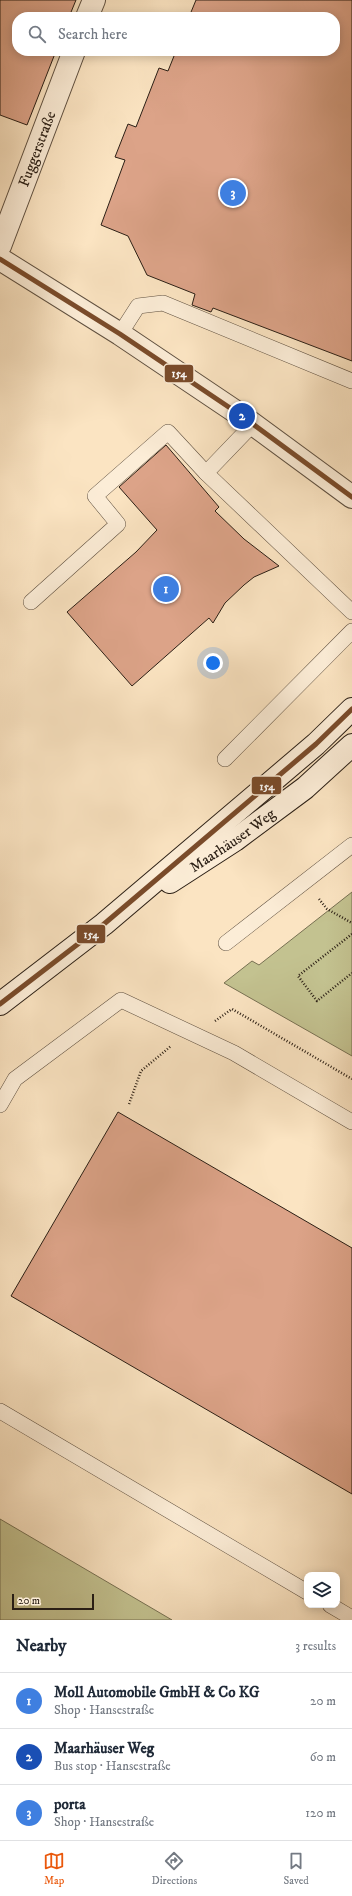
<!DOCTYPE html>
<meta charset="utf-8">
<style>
:root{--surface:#fff;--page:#f6f6f7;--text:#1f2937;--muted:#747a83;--line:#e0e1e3;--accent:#ea580c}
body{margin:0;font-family:"IM FELL DW Pica",serif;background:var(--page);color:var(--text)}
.controls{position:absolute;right:12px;bottom:12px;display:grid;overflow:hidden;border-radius:8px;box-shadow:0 2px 10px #0003}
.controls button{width:36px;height:36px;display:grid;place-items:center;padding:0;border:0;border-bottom:1px solid var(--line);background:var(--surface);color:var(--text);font:20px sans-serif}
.scale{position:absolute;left:12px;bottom:10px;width:82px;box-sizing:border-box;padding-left:4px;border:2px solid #2b1f15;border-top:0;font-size:11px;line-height:14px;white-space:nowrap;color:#2b1f15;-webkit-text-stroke:3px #fcedd7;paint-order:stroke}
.you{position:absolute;left:213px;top:663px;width:14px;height:14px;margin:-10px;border:3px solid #fff;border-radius:50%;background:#1a73e8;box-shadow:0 0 0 6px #1a73e833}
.badge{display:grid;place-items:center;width:26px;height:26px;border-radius:50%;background:var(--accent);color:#fff;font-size:13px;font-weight:700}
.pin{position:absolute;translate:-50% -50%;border:2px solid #fff;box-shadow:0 1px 4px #0006}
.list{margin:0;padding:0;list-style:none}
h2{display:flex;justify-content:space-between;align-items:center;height:52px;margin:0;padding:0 16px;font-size:17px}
h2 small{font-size:13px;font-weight:400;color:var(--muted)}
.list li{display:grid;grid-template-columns:26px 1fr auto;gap:12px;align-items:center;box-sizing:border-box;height:56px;padding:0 16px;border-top:1px solid var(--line)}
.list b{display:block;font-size:15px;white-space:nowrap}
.list p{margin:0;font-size:13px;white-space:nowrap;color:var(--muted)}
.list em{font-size:13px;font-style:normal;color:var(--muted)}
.icon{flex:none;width:22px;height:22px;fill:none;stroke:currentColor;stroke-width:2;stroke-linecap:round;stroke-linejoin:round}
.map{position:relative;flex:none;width:352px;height:1620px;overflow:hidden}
.search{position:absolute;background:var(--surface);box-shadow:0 2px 10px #0003;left:12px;right:12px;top:12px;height:44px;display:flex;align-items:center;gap:10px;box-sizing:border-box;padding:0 14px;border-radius:16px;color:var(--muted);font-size:15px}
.sheet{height:220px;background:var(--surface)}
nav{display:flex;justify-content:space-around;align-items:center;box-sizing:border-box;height:56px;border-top:1px solid var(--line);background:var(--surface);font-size:11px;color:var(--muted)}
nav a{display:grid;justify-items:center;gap:2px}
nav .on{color:var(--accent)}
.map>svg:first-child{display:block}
</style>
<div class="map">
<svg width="352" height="1620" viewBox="0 0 352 1620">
<rect width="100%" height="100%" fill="#fbe4c2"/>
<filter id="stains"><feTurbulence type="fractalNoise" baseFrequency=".005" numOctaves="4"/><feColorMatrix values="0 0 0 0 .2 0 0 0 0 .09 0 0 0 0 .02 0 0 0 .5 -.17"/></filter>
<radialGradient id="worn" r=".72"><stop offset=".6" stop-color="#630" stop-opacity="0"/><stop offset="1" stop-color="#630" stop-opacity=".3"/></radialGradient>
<g fill="#c3c290" stroke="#777052">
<path d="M352 892V1056L224 983 252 961 259 965Z"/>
<path d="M0 1519 172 1620H0Z"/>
</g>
<g fill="#dca388" stroke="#2b1f15">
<path d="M0 0H76L69 17H17V51H56L27 125 0 115Z"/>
<path d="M196 0H352V361L213 308 211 312 192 305 195 294 147 275 128 236 101 225 125 160 115 157 128 124 136 127 159 68 168 71 176 51H335V17H189Z"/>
<path d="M166 445 219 507 215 511 244 539 279 566 254 577 244 585 225 603 213 623 209 618 132 686 67 612 136 552 157 530 119 487Z"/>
<path d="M118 1112 352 1248V1494L11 1296Z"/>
</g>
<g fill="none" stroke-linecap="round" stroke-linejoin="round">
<g stroke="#5f5040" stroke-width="16">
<g id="service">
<path d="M120 334 138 306 163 303 352 381"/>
<path d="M253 424 206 473 352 612"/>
<path d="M31 602 118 524 95 496 168 432 206 473"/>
<path d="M225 759 352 631"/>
<path d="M226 943 352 845"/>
<path d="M0 1105 15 1079 121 1000 234 1053 352 1122"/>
<path d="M0 1411 307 1592"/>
<path d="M330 1605 352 1618"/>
</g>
</g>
<g stroke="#5f5040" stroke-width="24">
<g id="minor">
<path d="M87 17 94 0"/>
<path id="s1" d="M0 246 74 51"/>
<path d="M0 259 120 334 242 416 352 497"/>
</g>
</g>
<g stroke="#2b1f15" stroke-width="24">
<g id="secondary">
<path id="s2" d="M170 882 235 840 305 788 352 745"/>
<path d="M0 1004 104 924 316 744 352 709"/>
</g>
</g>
<g stroke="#2b1f15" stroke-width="2.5" stroke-dasharray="1 2" stroke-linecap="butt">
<path d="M319 899 327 909 352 923"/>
<path d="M352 934 298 976 317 1001 352 973"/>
<path d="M215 1021 232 1009 352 1079"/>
<path d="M129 1104 141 1071 171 1046"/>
</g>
<use href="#service" stroke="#fcedd7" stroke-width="15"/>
<use href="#minor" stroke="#fcedd7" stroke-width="22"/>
<use href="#secondary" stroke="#fcedd7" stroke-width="22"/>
<g stroke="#fcedd7" stroke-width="8">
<g id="bus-1">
<path d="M0 259 120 334 242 416 352 497"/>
<path d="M0 1004 104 924 316 744 352 709"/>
</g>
</g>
<use href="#bus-1" stroke="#7a4b2a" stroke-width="5"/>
</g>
<g text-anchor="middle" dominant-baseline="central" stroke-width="4" stroke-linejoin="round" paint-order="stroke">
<g font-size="15" fill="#2b1f15" stroke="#fcedd7">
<text stroke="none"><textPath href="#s1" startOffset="104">Fuggerstraße</textPath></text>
<text stroke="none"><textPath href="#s2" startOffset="75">Maarhäuser Weg</textPath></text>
</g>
</g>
<g stroke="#fcedd7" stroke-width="1.5">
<rect x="164" y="364" width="30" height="19" rx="4" fill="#7a4b2a"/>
<rect x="251" y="776" width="31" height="19" rx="4" fill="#7a4b2a"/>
<rect x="76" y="924" width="30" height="20" rx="4" fill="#7a4b2a"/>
</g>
<g font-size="11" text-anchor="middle" font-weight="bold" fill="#fff">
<text x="179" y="377">154</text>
<text x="267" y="790">154</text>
<text x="91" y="938">154</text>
</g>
<rect width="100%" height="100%" filter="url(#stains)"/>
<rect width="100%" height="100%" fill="url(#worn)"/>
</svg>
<div class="controls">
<button><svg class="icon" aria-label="layers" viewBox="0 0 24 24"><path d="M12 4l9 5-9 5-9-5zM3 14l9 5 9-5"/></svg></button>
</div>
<div class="scale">20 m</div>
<div class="you"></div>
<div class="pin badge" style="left:166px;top:589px;background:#3f7fe0">1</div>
<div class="pin badge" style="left:242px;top:416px;background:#1a4fb4">2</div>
<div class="pin badge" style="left:233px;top:193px;background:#3f7fe0">3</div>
<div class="search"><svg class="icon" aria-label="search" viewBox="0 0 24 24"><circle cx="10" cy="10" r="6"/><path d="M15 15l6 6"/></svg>Search here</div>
</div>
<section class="sheet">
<h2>Nearby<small>3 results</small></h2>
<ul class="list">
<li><span class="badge" style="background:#3f7fe0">1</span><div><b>Moll Automobile GmbH &amp; Co KG</b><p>Shop · Hansestraße</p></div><em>20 m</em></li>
<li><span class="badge" style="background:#1a4fb4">2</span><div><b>Maarhäuser Weg</b><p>Bus stop · Hansestraße</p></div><em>60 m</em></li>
<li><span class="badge" style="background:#3f7fe0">3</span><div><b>porta</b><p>Shop · Hansestraße</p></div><em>120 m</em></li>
</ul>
</section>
<nav>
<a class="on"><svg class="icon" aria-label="map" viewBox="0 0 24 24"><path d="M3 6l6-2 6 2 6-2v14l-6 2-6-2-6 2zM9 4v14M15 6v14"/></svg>Map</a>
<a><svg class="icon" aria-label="directions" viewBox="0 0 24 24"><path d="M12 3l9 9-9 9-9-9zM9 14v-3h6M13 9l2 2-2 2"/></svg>Directions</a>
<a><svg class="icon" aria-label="saved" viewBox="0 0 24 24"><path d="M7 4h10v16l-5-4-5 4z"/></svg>Saved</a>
</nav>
